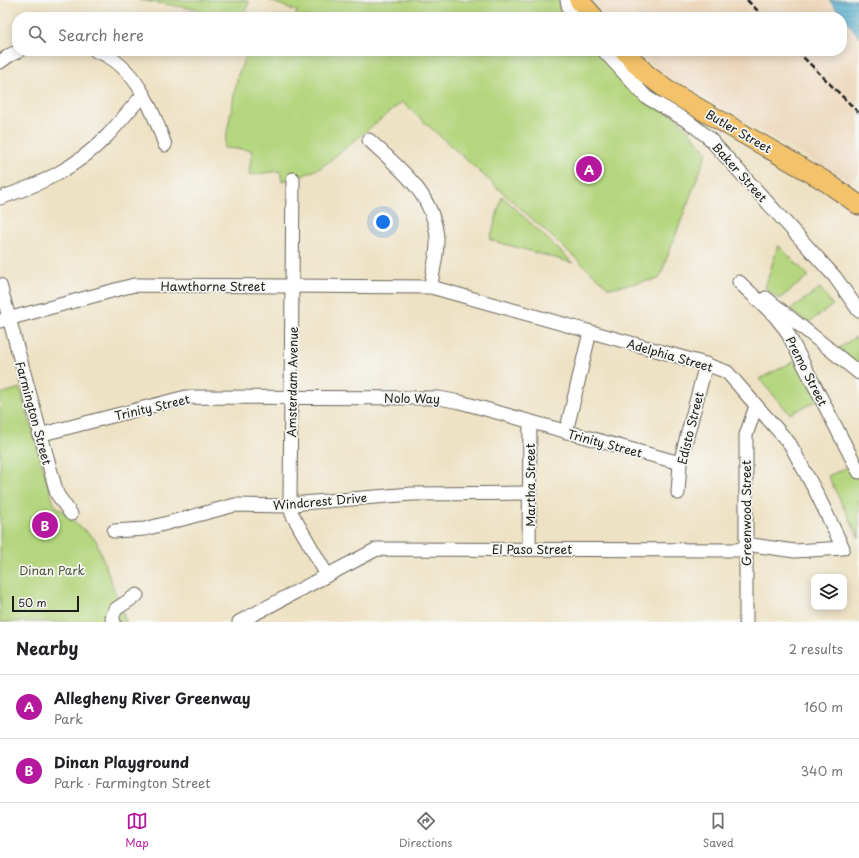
<!DOCTYPE html>
<meta charset="utf-8">
<style>
:root{--surface:#fff;--page:#f2f2f2;--text:#202124;--muted:#757577;--line:#e0e0e0;--accent:#b5179e}
body{margin:0;font-family:"Playpen Sans",sans-serif;background:var(--page);color:var(--text)}
.controls{position:absolute;right:12px;bottom:12px;display:grid;overflow:hidden;border-radius:8px;box-shadow:0 2px 10px #0003}
.controls button{width:36px;height:36px;display:grid;place-items:center;padding:0;border:0;border-bottom:1px solid var(--line);background:var(--surface);color:var(--text);font:20px sans-serif}
.scale{position:absolute;left:12px;bottom:10px;width:67px;box-sizing:border-box;padding-left:4px;border:2px solid #1c1c1c;border-top:0;font-size:11px;line-height:14px;white-space:nowrap;color:#1c1c1c;-webkit-text-stroke:3px #f6f6f2;paint-order:stroke}
.you{position:absolute;left:383px;top:222px;width:14px;height:14px;margin:-10px;border:3px solid #fff;border-radius:50%;background:#1a73e8;box-shadow:0 0 0 6px #1a73e833}
.badge{display:grid;place-items:center;width:26px;height:26px;border-radius:50%;background:var(--accent);color:#fff;font-size:13px;font-weight:700}
.pin{position:absolute;translate:-50% -50%;border:2px solid #fff;box-shadow:0 1px 4px #0006}
.list{margin:0;padding:0;list-style:none}
h2{display:flex;justify-content:space-between;align-items:center;height:52px;margin:0;padding:0 16px;font-size:17px}
h2 small{font-size:13px;font-weight:400;color:var(--muted)}
.list li{display:grid;grid-template-columns:26px 1fr auto;gap:12px;align-items:center;box-sizing:border-box;height:64px;padding:0 16px;border-top:1px solid var(--line)}
.list b{display:block;font-size:15px;white-space:nowrap}
.list p{margin:0;font-size:13px;white-space:nowrap;color:var(--muted)}
.list em{font-size:13px;font-style:normal;color:var(--muted)}
.icon{flex:none;width:22px;height:22px;fill:none;stroke:currentColor;stroke-width:2;stroke-linecap:round;stroke-linejoin:round}
.map{position:relative;flex:none;width:859px;height:622px;overflow:hidden}
.search{position:absolute;background:var(--surface);box-shadow:0 2px 10px #0003;left:12px;right:12px;top:12px;height:44px;display:flex;align-items:center;gap:10px;box-sizing:border-box;padding:0 14px;border-radius:16px;color:var(--muted);font-size:15px}
.sheet{height:180px;background:var(--surface)}
nav{display:flex;justify-content:space-around;align-items:center;box-sizing:border-box;height:56px;border-top:1px solid var(--line);background:var(--surface);font-size:11px;color:var(--muted)}
nav a{display:grid;justify-items:center;gap:2px}
nav .on{color:var(--accent)}
.map>svg:first-child{display:block}
</style>
<div class="map">
<svg width="859" height="622" viewBox="0 0 859 622">
<defs>
<pattern id="water-rules" width="6" height="5" patternUnits="userSpaceOnUse"><rect width="6" height="5" fill="#4ea9cc"/><path d="M0 2.5h6" fill="none" stroke="#4089a5"/></pattern>
</defs>
<rect width="100%" height="100%" fill="#f6f6f2"/>
<filter id="ink" filterUnits="userSpaceOnUse"><feTurbulence type="fractalNoise" baseFrequency=".025" numOctaves="2"/><feDisplacementMap in="SourceGraphic" scale="8" xChannelSelector="R" yChannelSelector="G"/><feConvolveMatrix kernelMatrix="1 2 1 2 8 2 1 2 1" color-interpolation-filters="sRGB"/></filter>
<filter id="wash" filterUnits="userSpaceOnUse"><feTurbulence type="fractalNoise" baseFrequency=".012" numOctaves="4" result="noise"/><feDisplacementMap in="SourceGraphic" scale="16" xChannelSelector="R" yChannelSelector="G"/><feGaussianBlur stdDeviation="0.9" result="paint"/><feColorMatrix in="noise" values="0 0 0 0 0 0 0 0 0 0 0 0 0 0 0 0 0 1.4 0 .05"/><feComposite in="paint" operator="in"/></filter>
<g filter="url(#wash)">
<rect width="100%" height="100%" fill="#eee2c4"/>
<g fill="#edd7bb">
<path d="M594 0H827L840 17H609Z"/>
<path d="M842 20 859 39V172L849 181 672 80 651 64 640 51H842Z"/>
</g>
<g fill="#b4d67e" stroke="#68794d">
<path d="M140 0H244L249 2 243 17H202L196 9Z"/>
<path d="M269 0H557L571 17H294L298 12Z"/>
<path d="M248 51H599L678 119 707 152 659 279 609 288 402 102 322 167 302 176 282 181 280 171 249 175 252 150 224 148 238 75Z"/>
<path d="M502 196 573 263 490 240Z"/>
<path d="M778 245 809 276 779 299 765 288Z"/>
<path d="M820 288 833 305 808 323 790 310Z"/>
<path d="M855 337 859 342V366L838 349Z"/>
<path d="M803 357 823 398 790 414 759 379Z"/>
<path d="M20 388 54 504 96 540 126 622H0V394Z"/>
<path d="M856 463 859 470V538L828 476Z"/>
</g>
<path fill="url(#water-rules)" stroke="#356274" d="M829 0H859V37Z"/>
</g>
<g filter="url(#ink)">
<g fill="none" stroke-linecap="round" stroke-linejoin="round">
<g stroke="#666157" stroke-width="15">
<g id="minor">
<path d="M567 0 569 9 574 17"/>
<path d="M96 51C135 64 153 110 165 145"/>
<path d="M604 51 646 97 689 122 709 138 835 277 859 311"/>
<path d="M0 62 10 55 19 51"/>
<path d="M369 140C398 167 434 194 437 238 438 254 432 271 431 287"/>
<path d="M293 179 290 498 292 514 327 575"/>
<path d="M0 198C42 184 77 167 108 135 120 122 131 108 143 95"/>
<path d="M739 282 774 315 786 330 859 472"/>
<path d="M0 285 57 494 71 514"/>
<path d="M766 298 859 373"/>
<path d="M0 321 134 285 431 287 702 363 727 372 790 444 817 494 843 548 795 551 752 545 737 550 377 549 239 622"/>
<path d="M566 432 590 332"/>
<path d="M39 435 186 397 439 398 460 402 680 463"/>
<path d="M678 493 680 463 706 364"/>
<path d="M114 531 145 529 235 505 283 506 302 503 412 494 530 493"/>
<path d="M529 549 530 422"/>
<path d="M114 622 112 618 116 609 137 595"/>
<path d="M746 622V435L756 406"/>
</g>
</g>
<g stroke="#666157" stroke-width="21">
<g id="highway">
<path d="M579 0 594 17"/>
<path d="M625 51 645 73 667 90 825 181 859 205"/>
</g>
</g>
<use href="#minor" stroke="#fff" stroke-width="13"/>
<use href="#highway" stroke="#f3c26a" stroke-width="19"/>
<g stroke="#1c1c1c" stroke-width="2.5" stroke-dasharray="6 3" stroke-linecap="butt">
<path d="M747 0 764 17"/>
<path d="M797 51 859 113"/>
</g>
</g>
</g>
<g text-anchor="middle" dominant-baseline="central" stroke-width="3.5" stroke-linejoin="round" paint-order="stroke">
<g font-size="12" fill="#1c1c1c" stroke="#f6f6f2">
<text transform="translate(739 131) rotate(30)">Butler Street</text>
<text transform="translate(740 172) rotate(48)">Baker Street</text>
<text x="213" y="286">Hawthorne Street</text>
<text transform="translate(670 355) rotate(16)">Adelphia Street</text>
<text transform="translate(807 371) rotate(63)">Premo Street</text>
<text transform="translate(292 382) rotate(-89)">Amsterdam Avenue</text>
<text transform="translate(412 398) rotate(1)">Nolo Way</text>
<text transform="translate(152 407) rotate(-13)">Trinity Street</text>
<text transform="translate(34 413) rotate(75)">Farmington Street</text>
<text transform="translate(690 428) rotate(-76)">Edisto Street</text>
<text transform="translate(605 443) rotate(15)">Trinity Street</text>
<text transform="translate(530 485) rotate(-90)">Martha Street</text>
<text transform="translate(320 501) rotate(-5)">Windcrest Drive</text>
<text transform="translate(746 513) rotate(-90)">Greenwood Street</text>
<text x="532" y="549">El Paso Street</text>
</g>
<g font-size="12" fill="#4a5439" stroke="#f6f6f2">
<text x="52" y="570">Dinan Park</text>
</g>
</g>
</svg>
<div class="controls">
<button><svg class="icon" aria-label="layers" viewBox="0 0 24 24"><path d="M12 4l9 5-9 5-9-5zM3 14l9 5 9-5"/></svg></button>
</div>
<div class="scale">50 m</div>
<div class="you"></div>
<div class="pin badge" style="left:589px;top:169px">A</div>
<div class="pin badge" style="left:45px;top:525px">B</div>
<div class="search"><svg class="icon" aria-label="search" viewBox="0 0 24 24"><circle cx="10" cy="10" r="6"/><path d="M15 15l6 6"/></svg>Search here</div>
</div>
<section class="sheet">
<h2>Nearby<small>2 results</small></h2>
<ul class="list">
<li><span class="badge">A</span><div><b>Allegheny River Greenway</b><p>Park</p></div><em>160 m</em></li>
<li><span class="badge">B</span><div><b>Dinan Playground</b><p>Park · Farmington Street</p></div><em>340 m</em></li>
</ul>
</section>
<nav>
<a class="on"><svg class="icon" aria-label="map" viewBox="0 0 24 24"><path d="M3 6l6-2 6 2 6-2v14l-6 2-6-2-6 2zM9 4v14M15 6v14"/></svg>Map</a>
<a><svg class="icon" aria-label="directions" viewBox="0 0 24 24"><path d="M12 3l9 9-9 9-9-9zM9 14v-3h6M13 9l2 2-2 2"/></svg>Directions</a>
<a><svg class="icon" aria-label="saved" viewBox="0 0 24 24"><path d="M7 4h10v16l-5-4-5 4z"/></svg>Saved</a>
</nav>
